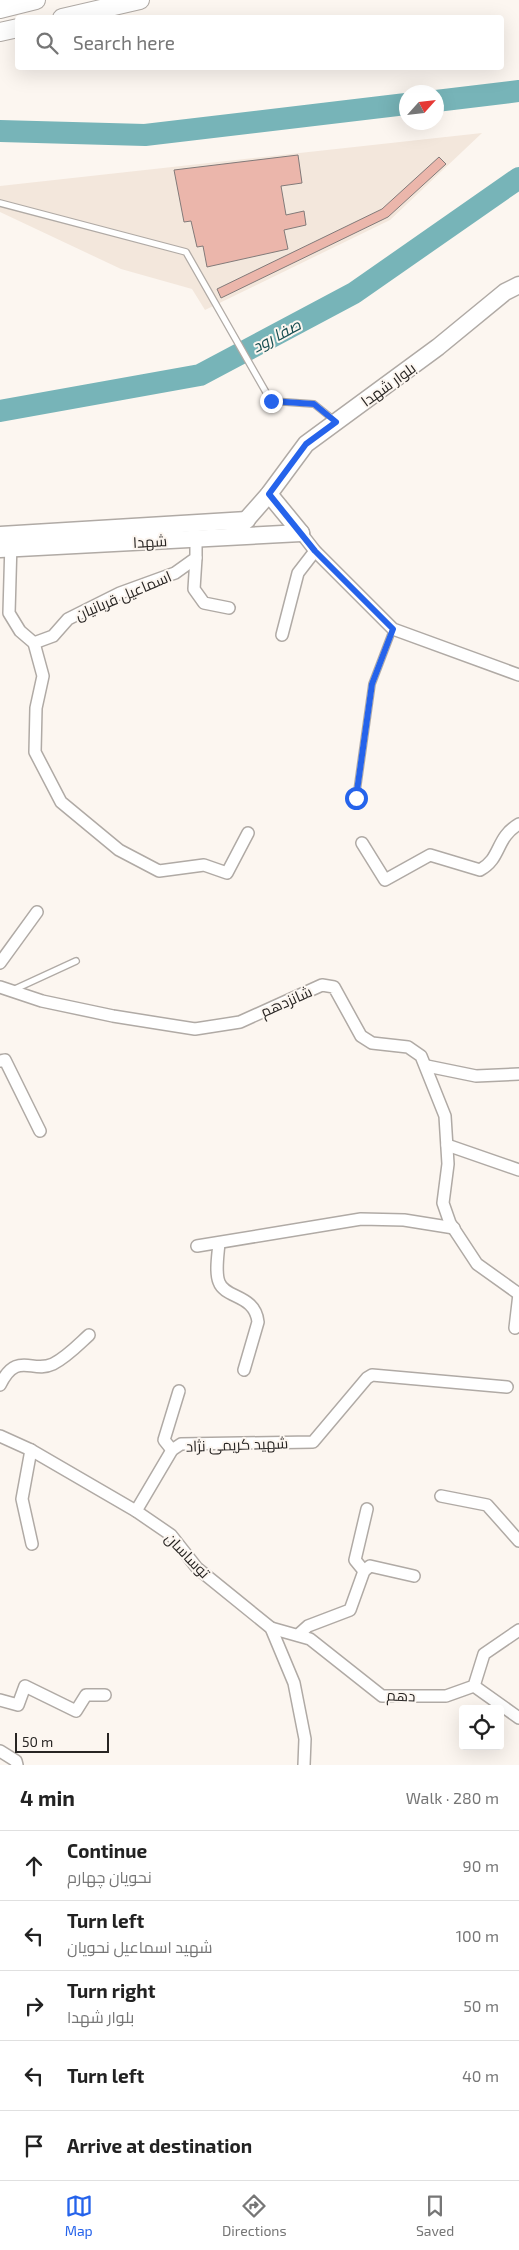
<!DOCTYPE html>
<meta charset="utf-8">
<style>
:root{--surface:#fff;--page:#f2f2f2;--text:#222;--muted:#767676;--line:#e0e0e0;--accent:#2563eb}
body{margin:0;font-family:"Exo 2",Cairo,sans-serif;background:var(--page);color:var(--text)}
.controls{position:absolute;right:15px;bottom:15px;display:grid;overflow:hidden;border-radius:5px;box-shadow:0 5px 20px #0002}
.controls button{width:45px;height:45px;display:grid;place-items:center;padding:0;border:0;border-bottom:1px solid var(--line);background:var(--surface);color:var(--text);font:25px sans-serif}
.compass{position:absolute;left:399px;top:85px;width:45px;height:45px;border-radius:50%;background:var(--surface);box-shadow:0 5px 20px #0002;rotate:63deg}
.scale{position:absolute;left:15px;bottom:12px;width:94px;box-sizing:border-box;padding-left:5px;border:2px solid #282523;border-top:0;font-size:14px;line-height:18px;white-space:nowrap;color:#282523;-webkit-text-stroke:4px #fcf6f0;paint-order:stroke}
.stop{position:absolute;width:15px;height:15px;margin:-11px;border:4px solid #2563eb;border-radius:50%;background:#fff}
.stop.end{background:#2563eb;border-color:#fff;box-shadow:0 1px 5px #0008}
.list{margin:0;padding:0;list-style:none}
h2{display:flex;justify-content:space-between;align-items:center;height:65px;margin:0;padding:0 20px;font-size:21px}
h2 small{font-size:16px;font-weight:400;color:var(--muted)}
.list li{display:grid;grid-template-columns:32px 1fr auto;gap:15px;align-items:center;box-sizing:border-box;height:70px;padding:0 20px;border-top:1px solid var(--line)}
.list b{display:block;font-size:19px;white-space:nowrap}
.list p{margin:0;font-size:16px;white-space:nowrap;color:var(--muted)}
.list em{font-size:16px;font-style:normal;color:var(--muted)}
.icon{flex:none;width:28px;height:28px;fill:none;stroke:currentColor;stroke-width:2;stroke-linecap:round;stroke-linejoin:round}
.map{position:relative;flex:none;width:519px;height:1765px;overflow:hidden}
.search{position:absolute;background:var(--surface);box-shadow:0 5px 20px #0002;left:15px;right:15px;top:15px;height:55px;display:flex;align-items:center;gap:12px;box-sizing:border-box;padding:0 18px;border-radius:5px;color:var(--muted);font-size:19px}
.sheet{height:415px;background:var(--surface)}
nav{display:flex;justify-content:space-around;align-items:center;box-sizing:border-box;height:70px;border-top:1px solid var(--line);background:var(--surface);font-size:14px;color:var(--muted)}
nav a{display:grid;justify-items:center;gap:2px}
nav .on{color:var(--accent)}
.map>svg:first-child{display:block}
</style>
<div class="map">
<svg width="519" height="1765" viewBox="0 0 519 1765">
<rect width="100%" height="100%" fill="#fcf6f0"/>
<path fill="#f3e7dc" d="M482 133 390 220 205 310 192 289 121 269 0 212V186Z"/>
<g fill="none" stroke-linecap="round" stroke-linejoin="round">
<g stroke="#77b4b8" stroke-width="22">
<path d="M436 101 519 91"/>
<path d="M0 131 145 135 406 104"/>
<path d="M0 411 200 375 354 293 519 178"/>
</g>
</g>
<g fill="#ebb6ab" stroke="#827a79">
<path d="M298 155 302 183 281 186 286 215 304 211 306 225 284 230 288 249 207 267 203 246 197 247 191 221 184 222 174 170Z"/>
<path d="M439 157 446 164 388 217 221 298 217 289 382 209Z"/>
</g>
<g fill="none" stroke-linecap="round" stroke-linejoin="round">
<g stroke="#b0aaa5" stroke-width="8">
<g id="lane">
<path d="M0 203 186 252 271 401 314 404 334 420"/>
<path d="M356 798 372 684 393 629"/>
<path d="M13 990 76 961"/>
</g>
</g>
<g stroke="#b0aaa5" stroke-width="14">
<g id="street">
<path d="M301 533 315 551 393 629 519 675"/>
<path d="M11 542 9 613 20 631 34 643 43 676 36 708 35 752 61 802 119 850 159 871 204 865 227 873 248 833"/>
<path d="M196 558 194 589 204 603 229 608"/>
<path d="M282 635 298 573 315 551"/>
<path d="M34 643 53 636 68 619 120 593 175 573 196 558V538"/>
<path d="M362 843 385 880 430 855 480 870C502 858 495 838 519 824"/>
<path d="M0 963 37 912"/>
<path d="M0 987 42 1001 113 1016 195 1029 240 1022 322 985 334 987 361 1036 372 1043 408 1047 421 1056 445 1116 448 1164 443 1203 450 1223 477 1264 519 1294"/>
<path d="M0 1061 5 1060 40 1131"/>
<path d="M427 1066 476 1076 519 1074"/>
<path d="M447 1145 519 1170"/>
<path d="M219 1243C218 1255 215 1272 219 1282 225 1299 255 1294 258 1322L244 1370"/>
<path d="M197 1246 361 1219 404 1220 454 1228"/>
<path d="M515 1328 519 1294"/>
<path d="M0 1385C17 1350 32 1374 53 1364 67 1357 78 1345 89 1335"/>
<path d="M0 1436 31 1450 136 1511 171 1535 197 1568 271 1628 294 1683 305 1739 304 1765"/>
<path d="M31 1450 22 1499 32 1544"/>
<path d="M172 1450 164 1440 179 1391"/>
<path d="M441 1496 487 1505 519 1541"/>
<path d="M136 1511 172 1450 181 1444 313 1442 367 1378 372 1375 507 1387"/>
<path d="M364 1571 355 1560 367 1509"/>
<path d="M271 1628 310 1639 382 1696H446L474 1686 484 1654 519 1630"/>
<path d="M298 1635 308 1626 350 1610 364 1571 370 1566 414 1576"/>
<path d="M474 1686 519 1718"/>
<path d="M0 1700 18 1705 25 1686 76 1711 86 1695H105"/>
<path d="M0 1751 16 1761 17 1765"/>
</g>
</g>
<g stroke="#b0aaa5" stroke-width="19">
<g id="secondary">
<path d="M269 494 301 533"/>
<path d="M0 535 247 520"/>
<path d="M232 536 269 494 306 444 438 347 505 292 519 285"/>
<path d="M0 549 301 533"/>
</g>
</g>
<g stroke="#b0aaa5" stroke-width="20">
<g id="primary">
<path d="M0 9 36 0"/>
<path d="M62 18 140 0"/>
<path d="M0 32 18 28"/>
</g>
</g>
<use href="#lane" stroke="#fff" stroke-width="5.5"/>
<use href="#street" stroke="#fff" stroke-width="11"/>
<use href="#secondary" stroke="#fff" stroke-width="16"/>
<use href="#primary" stroke="#fff" stroke-width="18"/>
</g>
<g fill="none" stroke-linecap="round" stroke-linejoin="round">
<path stroke="#2563eb" stroke-width="6" d="M271 401 314 404 336 422 306 444 269 494 315 551 393 629 372 684 356 798"/>
</g>
<g text-anchor="middle" dominant-baseline="central" stroke-width="4" stroke-linejoin="round" paint-order="stroke">
<g font-size="15" fill="#282523" stroke="#fcf6f0">
<text transform="translate(388 384) rotate(-36)">بلوار شهدا</text>
<text transform="translate(150 541) rotate(-3)">شهدا</text>
<text transform="translate(123 595) rotate(-23)">اسماعیل قربانیان</text>
<text transform="translate(286 1001) rotate(-24)">شانزدهم</text>
<text transform="translate(237 1444) rotate(-2)">شهید کریمی نژاد</text>
<text transform="translate(188 1555) rotate(46)">توساسان</text>
<text transform="translate(401 1695) rotate(3)">دهم</text>
</g>
<g font-size="16" font-style="italic" fill="#164d50" stroke="#fcf6f0">
<text transform="translate(276 335) rotate(-28)">صفا رود</text>
</g>
</g>
</svg>
<div class="controls">
<button><svg class="icon" aria-label="locate" viewBox="0 0 24 24"><circle cx="12" cy="12" r="6"/><path d="M12 2v4M12 18v4M2 12h4M18 12h4"/></svg></button>
</div>
<svg class="compass" viewBox="-18 -18 36 36"><path d="M0-13l5 13h-10z" fill="#e53935"/><path d="M0 13l5-13h-10z" fill="#767676"/></svg>
<div class="scale">50 m</div>
<div class="stop" style="left:356px;top:798px"></div>
<div class="stop end" style="left:271px;top:401px"></div>
<div class="search"><svg class="icon" aria-label="search" viewBox="0 0 24 24"><circle cx="10" cy="10" r="6"/><path d="M15 15l6 6"/></svg>Search here</div>
</div>
<section class="sheet">
<h2>4 min<small>Walk · 280 m</small></h2>
<ul class="list">
<li><svg class="icon" aria-label="ahead" viewBox="0 0 24 24"><path d="M12 20V5M6 11l6-6 6 6"/></svg><div><b>Continue</b><p>نحویان چهارم</p></div><em>90 m</em></li>
<li><svg class="icon" aria-label="left" viewBox="0 0 24 24"><path d="M17 20v-9H6M10 6l-5 5 5 5"/></svg><div><b>Turn left</b><p>شهید اسماعیل نحویان</p></div><em>100 m</em></li>
<li><svg class="icon" aria-label="right" viewBox="0 0 24 24"><path d="M7 20v-9h11M14 6l5 5-5 5"/></svg><div><b>Turn right</b><p>بلوار شهدا</p></div><em>50 m</em></li>
<li><svg class="icon" aria-label="left" viewBox="0 0 24 24"><path d="M17 20v-9H6M10 6l-5 5 5 5"/></svg><div><b>Turn left</b></div><em>40 m</em></li>
<li><svg class="icon" aria-label="arrive" viewBox="0 0 24 24"><path d="M6 21V4h12l-3 4 3 4H6"/></svg><div><b>Arrive at destination</b></div></li>
</ul>
</section>
<nav>
<a class="on"><svg class="icon" aria-label="map" viewBox="0 0 24 24"><path d="M3 6l6-2 6 2 6-2v14l-6 2-6-2-6 2zM9 4v14M15 6v14"/></svg>Map</a>
<a><svg class="icon" aria-label="directions" viewBox="0 0 24 24"><path d="M12 3l9 9-9 9-9-9zM9 14v-3h6M13 9l2 2-2 2"/></svg>Directions</a>
<a><svg class="icon" aria-label="saved" viewBox="0 0 24 24"><path d="M7 4h10v16l-5-4-5 4z"/></svg>Saved</a>
</nav>
